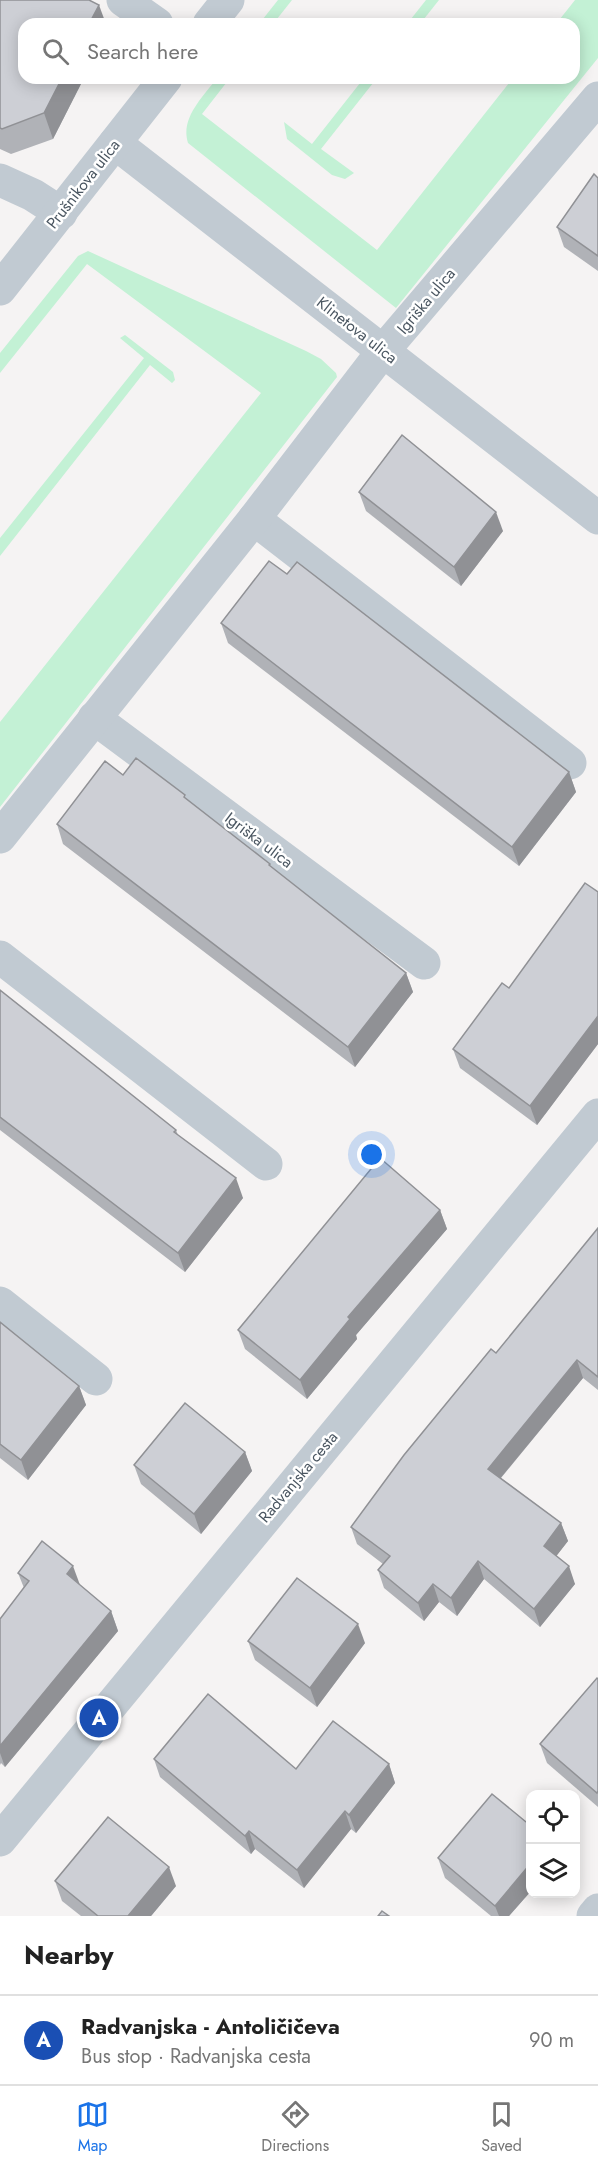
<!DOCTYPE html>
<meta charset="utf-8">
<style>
:root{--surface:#fff;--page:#f6f6f6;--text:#222;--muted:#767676;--line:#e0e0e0;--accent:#1a73e8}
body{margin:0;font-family:Jost,sans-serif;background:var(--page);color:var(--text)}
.controls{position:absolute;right:18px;bottom:18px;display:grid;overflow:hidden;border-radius:12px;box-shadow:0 3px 15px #0003}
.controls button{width:54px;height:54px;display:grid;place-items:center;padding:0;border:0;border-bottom:2px solid var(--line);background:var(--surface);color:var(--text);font:30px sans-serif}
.you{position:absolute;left:372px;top:1155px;width:21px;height:21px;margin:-15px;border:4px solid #fff;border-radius:50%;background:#1a73e8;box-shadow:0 0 0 9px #1a73e833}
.badge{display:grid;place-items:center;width:39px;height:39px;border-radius:50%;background:var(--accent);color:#fff;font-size:20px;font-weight:700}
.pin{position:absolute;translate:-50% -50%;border:3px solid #fff;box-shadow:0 2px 6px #0006}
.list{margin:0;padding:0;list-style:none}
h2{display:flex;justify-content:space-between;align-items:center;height:78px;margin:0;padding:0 24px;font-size:26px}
h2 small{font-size:20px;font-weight:400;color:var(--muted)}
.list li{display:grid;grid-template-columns:39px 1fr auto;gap:18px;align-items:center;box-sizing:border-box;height:90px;padding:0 24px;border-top:2px solid var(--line)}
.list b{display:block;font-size:22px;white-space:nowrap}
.list p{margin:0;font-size:20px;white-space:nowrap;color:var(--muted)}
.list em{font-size:20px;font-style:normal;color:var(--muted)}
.icon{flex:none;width:33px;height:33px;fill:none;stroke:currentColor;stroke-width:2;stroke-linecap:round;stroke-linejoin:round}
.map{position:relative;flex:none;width:598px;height:1916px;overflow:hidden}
.search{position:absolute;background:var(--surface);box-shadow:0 3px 15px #0003;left:18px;right:18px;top:18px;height:66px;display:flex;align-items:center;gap:15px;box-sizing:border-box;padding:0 21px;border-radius:18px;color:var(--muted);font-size:22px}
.sheet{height:168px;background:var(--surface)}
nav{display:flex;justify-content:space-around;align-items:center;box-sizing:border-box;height:84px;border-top:2px solid var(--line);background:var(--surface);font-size:16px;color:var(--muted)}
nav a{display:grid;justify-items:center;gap:3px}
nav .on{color:var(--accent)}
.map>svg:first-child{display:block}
</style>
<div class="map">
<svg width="598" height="1916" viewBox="0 0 598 1916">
<rect width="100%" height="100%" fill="#f5f3f3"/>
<g fill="#c3f1d5">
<path d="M278 0H292L273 24H259Z"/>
<path d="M426 0H439L420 24H407Z"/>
<path d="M575 0H598V58L396 308 188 143C180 118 203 97 217 78H230L202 114 377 250 513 78H574V24H556Z"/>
<path d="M364 78H377L321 149 354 173 345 179 332 175 287 139 284 122 312 144Z"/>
<path d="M88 251 306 351 321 359 336 373 337 377 0 807V722L261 393 87 264 0 373V353L78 256Z"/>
<path d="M125 335 173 372 175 380 172 383 150 365 0 556V538L144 358 120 338Z"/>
</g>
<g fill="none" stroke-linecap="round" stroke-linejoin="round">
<g stroke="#c1cad2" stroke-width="33">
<path d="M123 0 157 24"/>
<path d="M209 24 228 0"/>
<path d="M115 143 598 518"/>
<path d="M0 180 33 195 61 213"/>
<path d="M0 289 166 78"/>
<path d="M254 519 570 763"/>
<path d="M94 718 424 963"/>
<path d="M0 837 254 519 383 351 598 98"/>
<path d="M0 957 266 1164"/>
<path d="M0 1303 96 1379"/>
<path d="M593 1916 598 1910"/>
</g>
<path stroke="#c1cad2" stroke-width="33" d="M0 1840 598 1115"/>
</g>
<g fill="#b0b2b7">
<path d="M0 0 84 78 53 139 11 154 0 149Z"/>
<path d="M598 178V271L564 247 557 227Z"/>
<path d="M359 492 503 531 461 586 366 511Z"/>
<path d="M287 574 569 772 576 792 519 866 228 643 221 623Z"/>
<path d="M123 775 187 799 272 868 406 973 413 992 355 1067 63 844 57 824Z"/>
<path d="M598 892V1044L537 1125 460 1068 453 1049Z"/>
<path d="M0 990 176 1130 178 1135 243 1198 185 1272 0 1130Z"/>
<path d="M440 1210 447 1229 356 1335 357 1339 307 1399 245 1349 238 1330Z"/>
<path d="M598 1228V1390L583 1378 501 1478 561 1523 568 1541 556 1556 575 1584 540 1627 484 1579 457 1616 439 1602 424 1621 384 1588 378 1570 383 1564 357 1544 351 1527 496 1353Z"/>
<path d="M0 1322 79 1386 86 1405 28 1480 0 1458Z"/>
<path d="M245 1452 252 1471 201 1534 141 1484 134 1465Z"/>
<path d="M18 1573 80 1586 111 1611 118 1631 5 1767 1 1763 0 1765V1619L24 1588Z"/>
<path d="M248 1641 365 1643 317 1707 255 1660Z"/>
<path d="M598 1679V1807L547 1763 540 1744Z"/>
<path d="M154 1759 296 1769 389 1764 395 1783 356 1833 351 1829 304 1888 255 1849 251 1854 160 1777Z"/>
<path d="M531 1826V1891L509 1916H491L445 1878 438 1858Z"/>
<path d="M55 1881 176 1886 151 1916H81L62 1901Z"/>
</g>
<g fill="#909195">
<path d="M99 5 106 24H89Z"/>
<path d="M62 78H84L53 139 44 113Z"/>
<path d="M496 512 503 531 461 586 454 567Z"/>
<path d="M569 772 576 792 519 866 512 847Z"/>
<path d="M406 973 413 992 355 1067 348 1047Z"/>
<path d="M598 1016V1044L537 1125 530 1106Z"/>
<path d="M236 1178 243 1198 185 1272 178 1253Z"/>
<path d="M440 1210 447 1229 356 1335 357 1339 307 1399 300 1380 348 1317Z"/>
<path d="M577 1360 583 1378 494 1486 488 1469Z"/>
<path d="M79 1386 86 1405 28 1480 21 1460Z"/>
<path d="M245 1452 252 1471 201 1534 194 1514Z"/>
<path d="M561 1523 568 1541 551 1563 544 1546Z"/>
<path d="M478 1561 484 1579 457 1616 451 1598Z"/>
<path d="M73 1566 80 1585 67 1574Z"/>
<path d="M569 1566 575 1584 540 1627 534 1609Z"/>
<path d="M433 1584 439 1602 424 1621 418 1603Z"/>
<path d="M111 1611 118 1631 5 1767 0 1753V1746Z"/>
<path d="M358 1624 365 1643 317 1707 310 1688Z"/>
<path d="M389 1764 395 1783 356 1833 349 1815Z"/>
<path d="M345 1811 351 1829 304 1888 297 1870Z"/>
<path d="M249 1831 255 1849 251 1854 245 1836Z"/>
<path d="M531 1863V1891L509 1916H499L495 1906Z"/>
<path d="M169 1867 176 1886 151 1916H128Z"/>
</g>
<g fill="#cdcfd5" stroke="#909195" stroke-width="1.5">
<path d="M0 0H89L99 5 89 24H24V78H62L44 113 2 129 0 128Z"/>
<path d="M594 174 598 178V256L557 227Z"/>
<path d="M402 435 496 512 454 567 359 492Z"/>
<path d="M269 561 287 574 297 562 569 772 512 847 221 623Z"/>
<path d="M136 758 185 795 184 797 270 864 269 865 406 973 348 1047 57 824 105 761 123 775Z"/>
<path d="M585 883 598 892V1016L530 1106 453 1049 502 983 509 988Z"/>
<path d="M0 990 176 1130 174 1132 236 1178 178 1253 0 1117Z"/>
<path d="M380 1158 440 1210 348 1317 350 1319 300 1380 238 1330Z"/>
<path d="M598 1228V1377L577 1360 488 1469 561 1523 544 1546 569 1566 534 1609 478 1561 451 1598 433 1584 418 1603 378 1570 390 1556 351 1527 404 1455 491 1349 496 1353Z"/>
<path d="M0 1322 79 1386 21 1460 0 1444Z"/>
<path d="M185 1403 245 1452 194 1514 134 1465Z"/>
<path d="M42 1541 73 1566 67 1574 111 1611 0 1746V1619L29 1581 18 1573Z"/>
<path d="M297 1578 358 1624 310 1688 248 1641Z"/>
<path d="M597 1678 598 1679V1791L597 1793 540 1744Z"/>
<path d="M208 1694 296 1769 333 1721 389 1764 349 1815 345 1811 297 1870 249 1831 245 1836 154 1759Z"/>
<path d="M492 1794 531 1826V1863L495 1906 438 1858Z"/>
<path d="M108 1817 169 1867 128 1916H98L55 1881Z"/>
<path d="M382 1911 389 1916H378Z"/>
</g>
<g text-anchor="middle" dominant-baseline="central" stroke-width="5" stroke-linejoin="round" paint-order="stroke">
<g font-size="16" fill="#4a5661" stroke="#fff">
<text transform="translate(83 184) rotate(-52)">Prušnikova ulica</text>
<text transform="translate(426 301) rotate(-50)">Igriška ulica</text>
<text transform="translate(357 330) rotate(38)">Klinetova ulica</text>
<text transform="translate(259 840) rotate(37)">Igriška ulica</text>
<text transform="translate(298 1477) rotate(-50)">Radvanjska cesta</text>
</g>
</g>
</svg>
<div class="controls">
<button><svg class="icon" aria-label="locate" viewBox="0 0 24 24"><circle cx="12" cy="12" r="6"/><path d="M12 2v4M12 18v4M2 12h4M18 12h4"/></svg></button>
<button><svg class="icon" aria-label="layers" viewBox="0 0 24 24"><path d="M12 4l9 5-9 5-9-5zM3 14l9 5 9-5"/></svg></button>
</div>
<div class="you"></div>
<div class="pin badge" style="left:99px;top:1718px;background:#1a4fb4">A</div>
<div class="search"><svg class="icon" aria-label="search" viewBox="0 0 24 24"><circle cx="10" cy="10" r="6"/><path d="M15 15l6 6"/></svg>Search here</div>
</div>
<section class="sheet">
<h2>Nearby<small></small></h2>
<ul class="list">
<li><span class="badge" style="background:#1a4fb4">A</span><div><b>Radvanjska - Antoličičeva</b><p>Bus stop · Radvanjska cesta</p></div><em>90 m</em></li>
</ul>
</section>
<nav>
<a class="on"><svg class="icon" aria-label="map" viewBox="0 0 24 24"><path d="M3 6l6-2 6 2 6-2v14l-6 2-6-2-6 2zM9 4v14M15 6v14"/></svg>Map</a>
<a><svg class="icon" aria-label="directions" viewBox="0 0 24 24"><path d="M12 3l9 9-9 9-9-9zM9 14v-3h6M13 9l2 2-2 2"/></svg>Directions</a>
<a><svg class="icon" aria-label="saved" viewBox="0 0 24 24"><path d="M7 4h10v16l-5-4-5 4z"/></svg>Saved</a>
</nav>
